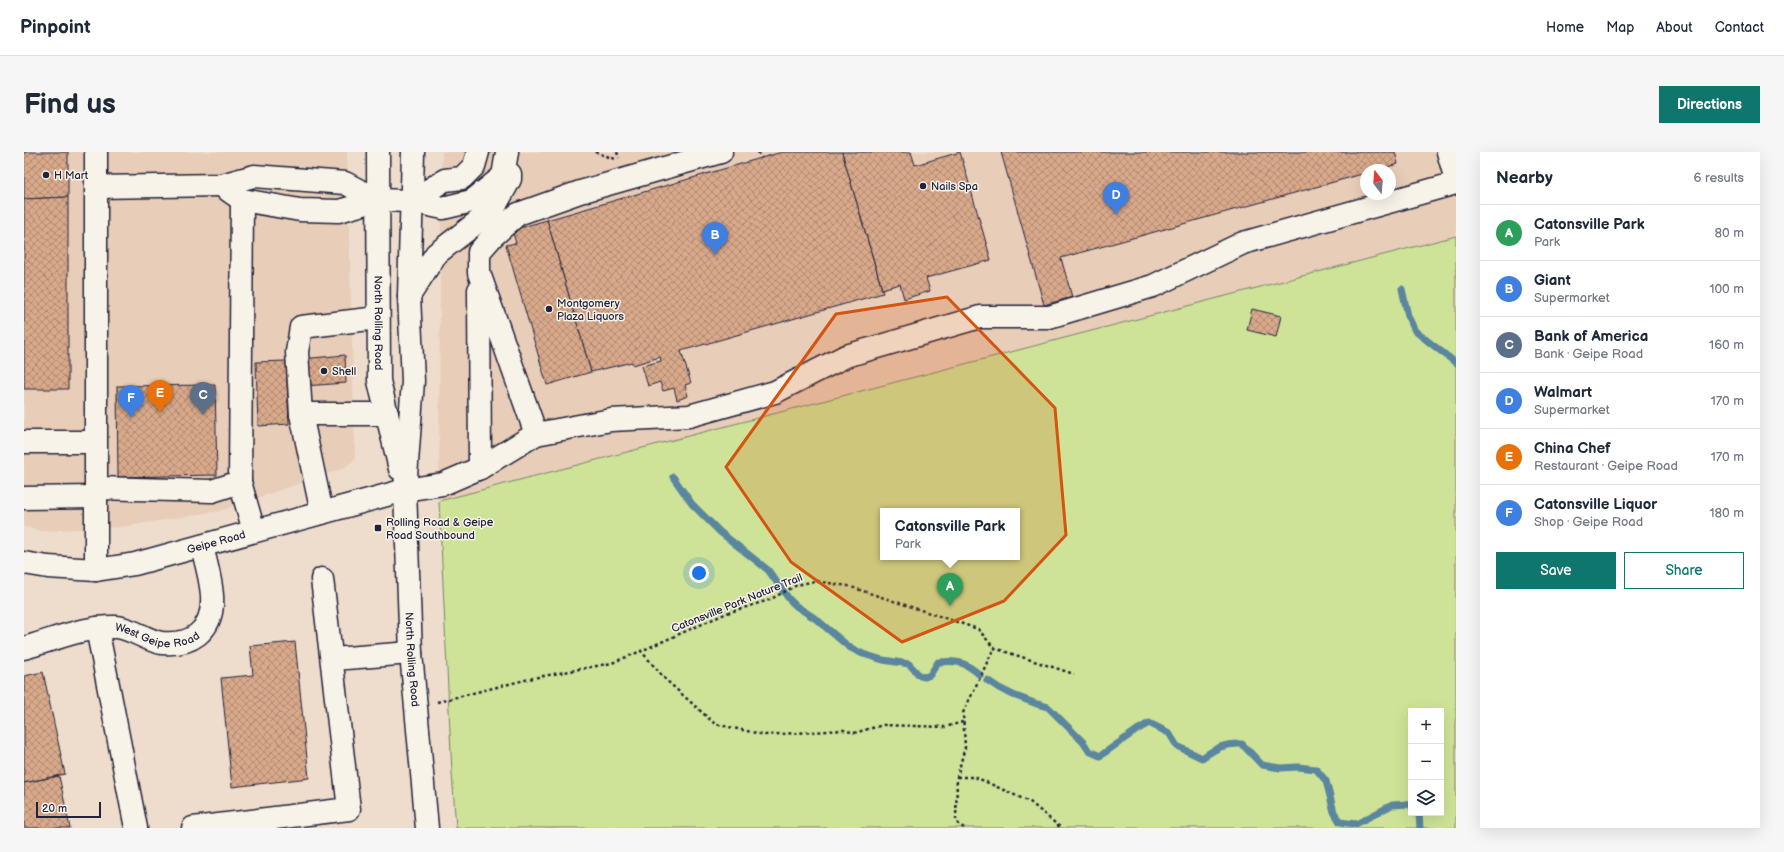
<!DOCTYPE html>
<meta charset="utf-8">
<style>
:root{--surface:#fff;--page:#f6f6f7;--text:#1f2937;--muted:#747a83;--line:#e0e1e3;--accent:#0f766e}
body{margin:0;font-family:"Balsamiq Sans",sans-serif;background:var(--page);color:var(--text)}
.controls{position:absolute;right:12px;bottom:12px;display:grid;overflow:hidden;border-radius:0px;box-shadow:0 4px 16px #0002}
.controls button{width:36px;height:36px;display:grid;place-items:center;padding:0;border:0;border-bottom:1px solid var(--line);background:var(--surface);color:var(--text);font:20px sans-serif}
.compass{position:absolute;left:1336px;top:12px;width:36px;height:36px;border-radius:50%;background:var(--surface);box-shadow:0 4px 16px #0002;rotate:344deg}
.scale{position:absolute;left:12px;bottom:10px;width:65px;box-sizing:border-box;padding-left:4px;border:2px solid #22223b;border-top:0;font-size:11px;line-height:14px;white-space:nowrap;color:#22223b;-webkit-text-stroke:3px #f7f3e8;paint-order:stroke}
.you{position:absolute;left:675px;top:421px;width:14px;height:14px;margin:-10px;border:3px solid #fff;border-radius:50%;background:#1a73e8;box-shadow:0 0 0 6px #1a73e833}
.badge{display:grid;place-items:center;width:26px;height:26px;border-radius:50%;background:var(--accent);color:#fff;font-size:13px;font-weight:700}
.pin{position:absolute;translate:-50% -33px;filter:drop-shadow(0 1px 2px #0008)}
.pin::after{content:'';position:absolute;top:21px;width:14px;height:12px;background:inherit;clip-path:polygon(0 0,100% 0,50% 100%)}
.popup{position:absolute;left:856px;top:356px;width:140px;height:52px;box-sizing:border-box;display:grid;place-content:center;border-radius:0px;background:var(--surface);filter:drop-shadow(0 1px 3px #0005);font-size:13px;white-space:nowrap;color:var(--muted)}
.popup b{font-size:15px;color:var(--text)}
.popup::after{content:'';position:absolute;left:50%;top:100%;margin-left:-8px;border:8px solid transparent;border-top-color:var(--surface)}
.list{margin:0;padding:0;list-style:none}
h2{display:flex;justify-content:space-between;align-items:center;height:52px;margin:0;padding:0 16px;font-size:17px}
h2 small{font-size:13px;font-weight:400;color:var(--muted)}
.list li{display:grid;grid-template-columns:26px 1fr auto;gap:12px;align-items:center;box-sizing:border-box;height:56px;padding:0 16px;border-top:1px solid var(--line)}
.list b{display:block;font-size:15px;white-space:nowrap}
.list p{margin:0;font-size:13px;white-space:nowrap;color:var(--muted)}
.list em{font-size:13px;font-style:normal;color:var(--muted)}
.actions{display:flex;gap:8px;padding:12px 16px}
.actions a{flex:1;padding:9px 0;border:1px solid var(--accent);border-radius:0px;text-align:center;font-size:14px;color:var(--accent)}
.actions .main{background:var(--accent);color:#fff}
.icon{flex:none;width:22px;height:22px;fill:none;stroke:currentColor;stroke-width:2;stroke-linecap:round;stroke-linejoin:round}
.map{position:relative;flex:none;width:1432px;height:676px;overflow:hidden;border-radius:0px}
header{display:flex;align-items:center;gap:24px;box-sizing:border-box;height:56px;padding:0 20px;background:var(--surface);border-bottom:1px solid var(--line)}
header strong{font-size:19px}
nav{display:flex;gap:22px;margin-inline-start:auto;font-size:14px}
.intro{display:flex;align-items:center;justify-content:space-between;box-sizing:border-box;height:96px;padding:0 24px}
h1{margin:0;font-size:28px}
.button{padding:10px 18px;border-radius:0px;background:var(--accent);color:#fff;font-size:14px;font-weight:700}
main{display:flex;gap:24px;padding:0 24px}
aside{flex:1;background:var(--surface);border-radius:0px;box-shadow:0 4px 16px #0002}
.map>svg:first-child{display:block}
</style>
<header>
<strong>Pinpoint</strong>
<nav><a>Home</a><a>Map</a><a>About</a><a>Contact</a></nav>
</header>
<div class="intro"><h1>Find us</h1><a class="button">Directions</a></div>
<main>
<div class="map">
<svg width="1432" height="676" viewBox="0 0 1432 676">
<defs>
<pattern id="building-cross-hatch" width="8" height="8" patternUnits="userSpaceOnUse"><rect width="8" height="8" fill="#d9a98b"/><path d="M0 0l8 8M0 8l8-8" fill="none" stroke="#b08973"/></pattern>
</defs>
<rect width="100%" height="100%" fill="#edc"/>
<filter id="ink" filterUnits="userSpaceOnUse"><feTurbulence type="fractalNoise" baseFrequency=".025" numOctaves="2"/><feDisplacementMap in="SourceGraphic" scale="8" xChannelSelector="R" yChannelSelector="G"/><feConvolveMatrix kernelMatrix="1 2 1 2 8 2 1 2 1" color-interpolation-filters="sRGB"/></filter>
<g filter="url(#ink)">
<g fill="#e8cdb8" fill-rule="evenodd">
<path d="M0 0H323L331 307 320 316 195 359 97 375 18 379 0 375Z"/>
<path d="M418 0H1432V84L415 349 416 129ZM1342 18H1366V42H1342Z"/>
</g>
<path fill="#cee397" stroke="#788269" fill-rule="evenodd" d="M1432 84V676H432L428 621 415 349ZM859 359H993V405H859ZM1387 559H1417V661H1387Z"/>
<g fill="none" stroke-linecap="round" stroke-linejoin="round">
<g stroke="#5a869f" stroke-width="7">
<path d="M1378 137 1384 164 1391 179 1432 211"/>
<path d="M649 325 668 352 696 380 744 418 765 447 772 454 792 467 825 495 839 502 859 508 885 512 896 524 901 525 906 523 914 510C934 508 941 510 956 523"/>
<path d="M963 528 975 536 989 543 1013 552 1024 555 1059 590 1065 599 1076 604 1113 578 1125 571 1145 581 1153 594 1178 606C1192 596 1201 591 1218 592L1238 613 1256 616 1274 615 1292 617 1302 629 1310 660 1316 670 1332 672 1368 653 1385 652 1387 654"/>
<path d="M1395 661 1396 676"/>
</g>
</g>
<g fill="url(#building-cross-hatch)" stroke="#22223b">
<path d="M0 0H44V45L0 47Z"/>
<path d="M758 0H818L859 141 657 199 667 231 661 233 664 244 653 248 650 236 639 239 636 230 624 234 618 214 637 209 636 205 609 213 608 210 567 220 523 68Z"/>
<path d="M818 0H887L891 13 936 0 967 108 902 126 906 139 880 147 876 132 858 137Z"/>
<path d="M977 0H1371L1374 12 1352 18H1342V21L1037 106 1048 145 1020 153Z"/>
<path d="M44 45V237H0V47Z"/>
<path d="M523 68 567 220 523 233 482 93 492 91 488 78Z"/>
<path d="M1228 157 1257 164 1252 185 1223 178Z"/>
<path d="M321 203 322 231 280 234 277 207Z"/>
<path d="M262 209 265 272 234 274 232 210Z"/>
<path d="M191 233 193 323 94 325 93 234Z"/>
<path d="M271 490 285 626 208 635 197 526 229 523 226 494Z"/>
<path d="M19 520 41 622 0 631V524Z"/>
<path d="M35 624 46 676H0V631Z"/>
</g>
<g fill="none" stroke-linecap="round" stroke-linejoin="round">
<g stroke="#22223b" stroke-width="25">
<g id="minor">
<path d="M1424 0 1432 28"/>
<path d="M197 33 218 48 276 58 315 59 353 48 387 49 419 56 448 49 479 24 483 0"/>
<path d="M73 35 197 33 230 24 321 31 353 48"/>
<path d="M218 48 216 330 230 379"/>
<path d="M387 49 421 28 438 26 450 14 454 0"/>
<path d="M455 138 456 316"/>
<path d="M385 144 412 102 469 58 486 27V22"/>
<path d="M277 262 273 200 277 175 354 166"/>
<path d="M512 282 587 268 665 264 751 240 822 204 956 165H1025L1129 134 1219 91 1432 31"/>
<path d="M0 290H71"/>
<path d="M72 336 188 339 216 330"/>
<path d="M0 346 71 345"/>
<path d="M298 361 277 262H363"/>
<path id="s1" d="M0 411 24 415 72 418 111 412 381 338 419 332 456 316 512 282 455 121V100L469 84 494 62 556 40 697 0"/>
<path d="M72 418V0"/>
<path d="M73 476 112 676"/>
<path id="s2" d="M0 496C29 488 61 474 92 475 108 476 123 489 138 491 150 492 164 490 173 483 200 462 184 422 178 394"/>
<path d="M309 507 387 501"/>
<path d="M169 676 325 657 298 427"/>
</g>
</g>
<g stroke="#22223b" stroke-width="25">
<g id="major">
<path id="s3" d="M354 0 355 229 376 317"/>
<path id="s4" d="M389 0 385 144 389 229 381 338 387 501 403 676"/>
</g>
</g>
<g stroke="#22223b" stroke-width="2.5" stroke-dasharray="3 3" stroke-linecap="butt">
<path d="M571 0 591 7"/>
<path d="M593 0 595 6"/>
<path d="M734 0 738 6"/>
<path d="M413 550 509 526 588 511 617 499"/>
<path d="M939 570 921 575 859 573 830 581 820 578 741 583 691 572 642 528 617 499 703 461 745 448 773 433 791 429 824 434 954 477 970 496"/>
<path d="M933 625H951L1006 650 1037 676"/>
<path d="M940 676 932 670 933 625 941 595 939 561 970 496 1050 522"/>
</g>
<use href="#minor" stroke="#f7f3e8" stroke-width="22"/>
<use href="#major" stroke="#f7f3e8" stroke-width="22"/>
</g>
</g>
<path fill="#d45411" fill-opacity="0.2" stroke="#d45411" stroke-width="3" stroke-linejoin="round" d="M923 145 1031 256 1042 383 980 449 878 490 767 410 702 315 812 162Z"/>
<g fill="#22223b" stroke="#f7f3e8" stroke-width="1.5">
<circle cx="22" cy="23" r="4"/>
<circle cx="899" cy="34" r="4"/>
<circle cx="525" cy="157" r="4"/>
<circle cx="300" cy="219" r="4"/>
<rect x="350" y="372" width="8" height="8" rx="2"/>
</g>
<g text-anchor="middle" dominant-baseline="central" stroke-width="3" stroke-linejoin="round" paint-order="stroke">
<g font-size="11" fill="#22223b" stroke="#f7f3e8" text-anchor="start">
<text x="30" y="23">H Mart</text>
<text x="907" y="34">Nails Spa</text>
<text x="533" y="151">Montgomery<tspan x="533" dy="13">Plaza Liquors</tspan></text>
<text x="308" y="219">Shell</text>
<text x="362" y="370">Rolling Road &amp; Geipe<tspan x="362" dy="13">Road Southbound</tspan></text>
</g>
<g font-size="11" fill="#22223b" stroke="#f7f3e8">
<text stroke="none"><textPath href="#s3" startOffset="171">North Rolling Road</textPath></text>
<text stroke="none"><textPath href="#s1" startOffset="196">Geipe Road</textPath></text>
<text transform="translate(713 451) rotate(-22)">Catonsville Park Nature Trail</text>
<text stroke="none"><textPath href="#s2" startOffset="138">West Geipe Road</textPath></text>
<text stroke="none"><textPath href="#s4" startOffset="508">North Rolling Road</textPath></text>
</g>
</g>
</svg>
<div class="controls">
<button>+</button>
<button>−</button>
<button><svg class="icon" aria-label="layers" viewBox="0 0 24 24"><path d="M12 4l9 5-9 5-9-5zM3 14l9 5 9-5"/></svg></button>
</div>
<svg class="compass" viewBox="-18 -18 36 36"><path d="M0-13l5 13h-10z" fill="#e53935"/><path d="M0 13l5-13h-10z" fill="#747a83"/></svg>
<div class="scale">20 m</div>
<div class="you"></div>
<div class="pin badge" style="left:926px;top:454px;background:#2e9e5b">A</div>
<div class="popup"><b>Catonsville Park</b>Park</div>
<div class="pin badge" style="left:691px;top:103px;background:#3f7fe0">B</div>
<div class="pin badge" style="left:179px;top:263px;background:#5c6f8a">C</div>
<div class="pin badge" style="left:1092px;top:63px;background:#3f7fe0">D</div>
<div class="pin badge" style="left:136px;top:261px;background:#e8710a">E</div>
<div class="pin badge" style="left:107px;top:266px;background:#3f7fe0">F</div>
</div>
<aside>
<h2>Nearby<small>6 results</small></h2>
<ul class="list">
<li><span class="badge" style="background:#2e9e5b">A</span><div><b>Catonsville Park</b><p>Park</p></div><em>80 m</em></li>
<li><span class="badge" style="background:#3f7fe0">B</span><div><b>Giant</b><p>Supermarket</p></div><em>100 m</em></li>
<li><span class="badge" style="background:#5c6f8a">C</span><div><b>Bank of America</b><p>Bank · Geipe Road</p></div><em>160 m</em></li>
<li><span class="badge" style="background:#3f7fe0">D</span><div><b>Walmart</b><p>Supermarket</p></div><em>170 m</em></li>
<li><span class="badge" style="background:#e8710a">E</span><div><b>China Chef</b><p>Restaurant · Geipe Road</p></div><em>170 m</em></li>
<li><span class="badge" style="background:#3f7fe0">F</span><div><b>Catonsville Liquor</b><p>Shop · Geipe Road</p></div><em>180 m</em></li>
</ul>
<div class="actions"><a class="main">Save</a><a>Share</a></div>
</aside>
</main>
